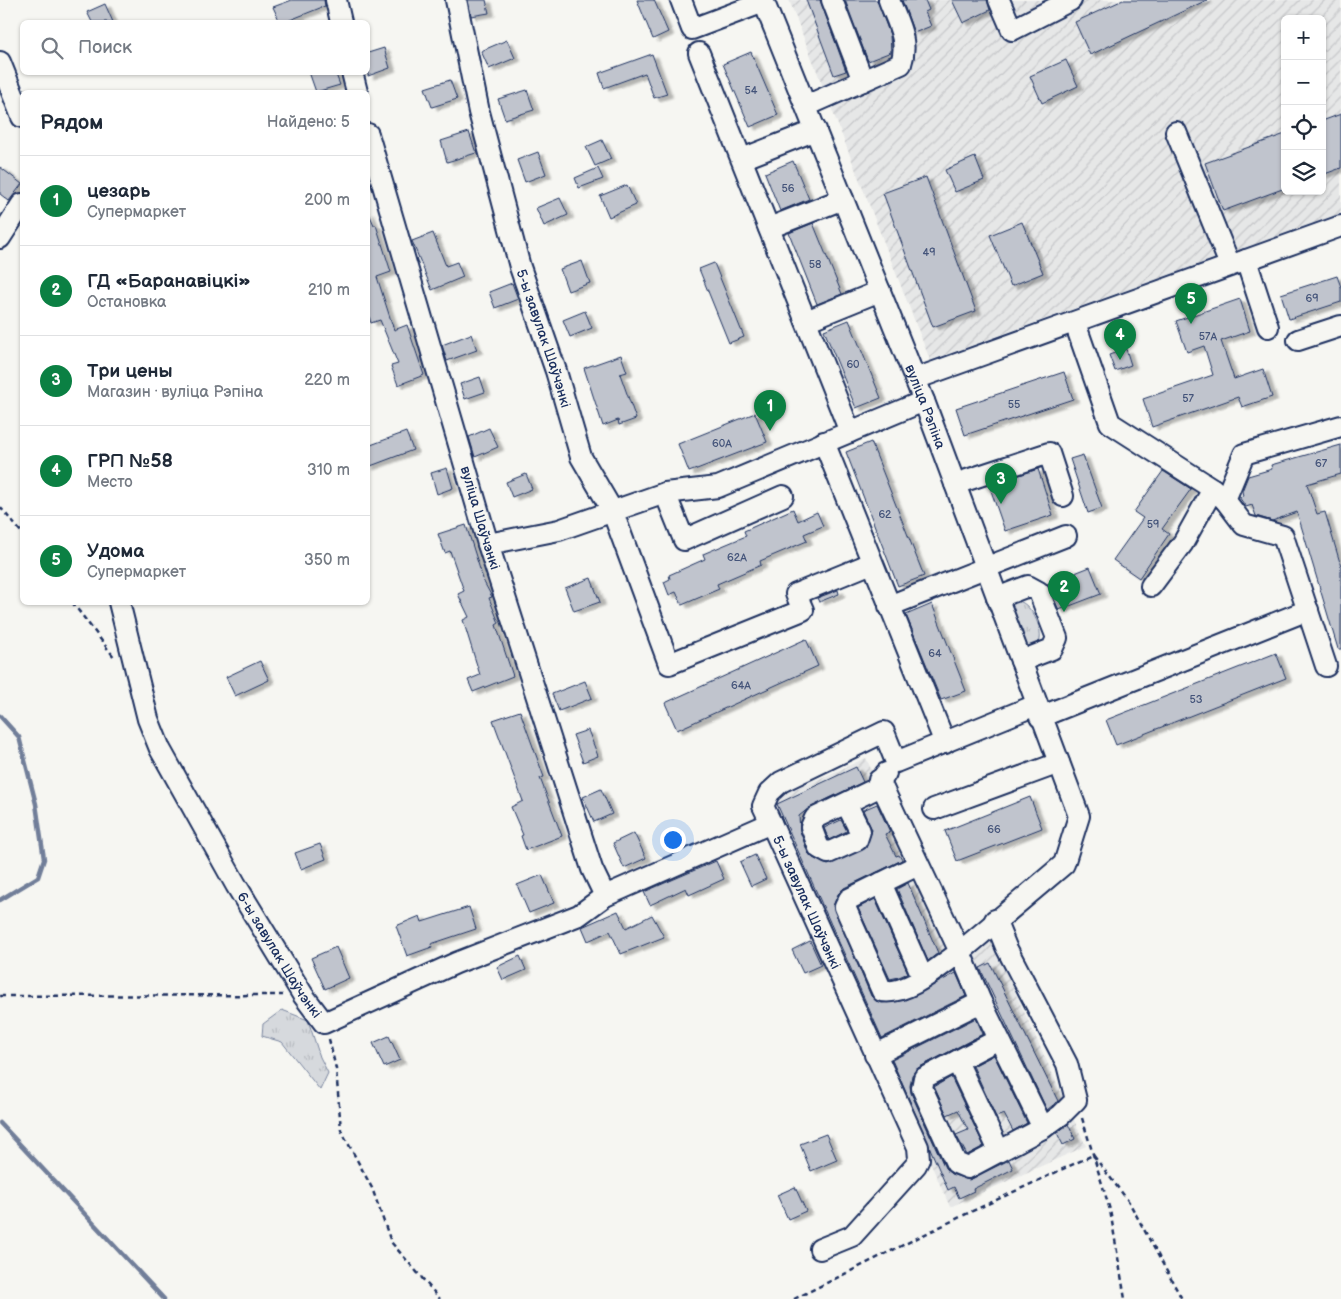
<!DOCTYPE html>
<html lang="ru">
<meta charset="utf-8">
<style>
:root{--surface:#fff;--page:#f6f6f7;--text:#1f2937;--muted:#747a83;--line:#e0e1e3;--accent:#0b8043}
body{margin:0;font-family:"Balsamiq Sans",sans-serif;background:var(--page);color:var(--text)}
.controls{position:absolute;right:15px;top:15px;display:grid;overflow:hidden;border-radius:8px;box-shadow:0 1px 4px #0004}
.controls button{width:45px;height:45px;display:grid;place-items:center;padding:0;border:0;border-bottom:1px solid var(--line);background:var(--surface);color:var(--text);font:25px sans-serif}
.you{position:absolute;left:672px;top:839px;width:18px;height:18px;margin:-12px;border:4px solid #fff;border-radius:50%;background:#1a73e8;box-shadow:0 0 0 8px #1a73e833}
.badge{display:grid;place-items:center;width:32px;height:32px;border-radius:50%;background:var(--accent);color:#fff;font-size:16px;font-weight:700}
.pin{position:absolute;translate:-50% -41px;filter:drop-shadow(0 1px 2px #0008)}
.pin::after{content:'';position:absolute;top:26px;width:18px;height:15px;background:inherit;clip-path:polygon(0 0,100% 0,50% 100%)}
.list{margin:0;padding:0;list-style:none}
h2{display:flex;justify-content:space-between;align-items:center;height:65px;margin:0;padding:0 20px;font-size:21px}
h2 small{font-size:16px;font-weight:400;color:var(--muted)}
.list li{display:grid;grid-template-columns:32px 1fr auto;gap:15px;align-items:center;box-sizing:border-box;height:90px;padding:0 20px;border-top:1px solid var(--line)}
.list b{display:block;font-size:19px;white-space:nowrap}
.list p{margin:0;font-size:16px;white-space:nowrap;color:var(--muted)}
.list em{font-size:16px;font-style:normal;color:var(--muted)}
.icon{flex:none;width:28px;height:28px;fill:none;stroke:currentColor;stroke-width:2;stroke-linecap:round;stroke-linejoin:round}
.map{position:relative;flex:none;width:1341px;height:1299px;overflow:hidden}
.search{position:absolute;background:var(--surface);box-shadow:0 1px 4px #0004;left:20px;top:20px;width:350px;height:55px;display:flex;align-items:center;gap:12px;box-sizing:border-box;padding:0 18px;border-radius:8px;color:var(--muted);font-size:19px}
.panel{position:absolute;background:var(--surface);box-shadow:0 1px 4px #0004;left:20px;top:90px;width:350px;height:515px;border-radius:8px}
.map>svg:first-child{display:block}
</style>
<div class="map">
<svg width="1341" height="1299" viewBox="0 0 1341 1299">
<defs>
<pattern id="industrial-furrows" width="10" height="10" patternUnits="userSpaceOnUse" patternTransform="scale(1.25)"><rect width="10" height="10" fill="#e6e7e7"/><path d="M-1 1l2-2M0 10L10 0M9 11l2-2" fill="none" stroke="#c5c6c9"/></pattern>
<pattern id="grass-tufts" width="24" height="20" patternUnits="userSpaceOnUse" patternTransform="scale(1.25)"><rect width="24" height="20" fill="#d6d9dd"/><path d="M3 7l-1-3M5 7V3M7 7l1-3M15 17l-1-3M17 17v-4M19 17l1-3" fill="none" stroke="#b7bbc0"/></pattern>
<filter id="shadow"><feDropShadow dx="5.5" dy="3" stdDeviation="1" flood-color="#0004"/></filter>
</defs>
<rect width="100%" height="100%" fill="#f6f6f2"/>
<filter id="ink" filterUnits="userSpaceOnUse"><feTurbulence type="fractalNoise" baseFrequency=".02" numOctaves="2"/><feDisplacementMap in="SourceGraphic" scale="10" xChannelSelector="R" yChannelSelector="G"/><feConvolveMatrix kernelMatrix="1 2 1 2 8 2 1 2 1" color-interpolation-filters="sRGB"/></filter>
<g filter="url(#ink)">
<g fill="url(#industrial-furrows)" fill-rule="evenodd">
<path d="M789 0H1341V214L930 360ZM1285 19H1322V191H1285Z"/>
<path d="M866 758 951 945 988 934 1086 1146 950 1207 769 801Z"/>
</g>
<g fill="url(#grass-tufts)" stroke="#78849e">
<path d="M1018 601C1032 603 1047 636 1037 645 1034 647 1029 648 1025 649L1010 605Z"/>
<path d="M282 1010 308 1020 320 1057 328 1073 320 1090 282 1042 262 1036 263 1024Z"/>
</g>
<g fill="none" stroke-linecap="round" stroke-linejoin="round">
<g stroke="#717e99" stroke-width="4.5">
<path d="M0 716 19 737 36 804 44 859 38 877 0 900"/>
<path d="M0 1123 164 1299"/>
</g>
</g>
<g fill="#c0c4cd" stroke="#1b2f5e" filter="url(#shadow)">
<path d="M292 0H324L325 6 285 22H280L273 7Z"/>
<path d="M468 0H486L489 13 471 16Z"/>
<path d="M637 0H654L668 32 653 39Z"/>
<path d="M806 0H820L846 71 834 75Z"/>
<path d="M845 0H877L890 35 891 52 868 61Z"/>
<path d="M902 0H925L929 10 925 12 931 26 914 33Z"/>
<path d="M952 0H987L990 10 963 23Z"/>
<path d="M1123 0H1207L1090 55 1075 22Z"/>
<path d="M105 4 113 22H92L87 12Z"/>
<path d="M507 40 515 58 489 69 481 51Z"/>
<path d="M384 48 390 68 368 76V53Z"/>
<path d="M751 52 778 115 750 127 723 64Z"/>
<path d="M652 54 667 94 654 98 645 73 604 88 599 73Z"/>
<path d="M1066 60 1078 86 1042 103 1030 76Z"/>
<path d="M309 72H335L340 85 316 92Z"/>
<path d="M450 80 457 99 432 107 425 88Z"/>
<path d="M527 90 534 110 505 119 498 99Z"/>
<path d="M1341 114V168L1322 175V121Z"/>
<path d="M469 132 476 153 447 162 441 141Z"/>
<path d="M1285 134V188L1223 211 1205 163Z"/>
<path d="M602 140 611 159 595 166 586 147Z"/>
<path d="M538 152 546 174 525 182 517 160Z"/>
<path d="M975 157 984 180 955 192 945 170Z"/>
<path d="M793 161 809 199 780 211 765 173Z"/>
<path d="M0 167 22 184 9 201 0 194Z"/>
<path d="M598 168 603 179 579 188 575 178Z"/>
<path d="M926 177 976 311 933 327 883 193Z"/>
<path d="M627 185 636 205 609 217 600 196Z"/>
<path d="M560 198 568 215 544 226 536 208Z"/>
<path d="M368 211 374 225H376L391 272 377 277 394 330 407 325 424 375 398 385 391 366 398 364 380 320 371 323 368 313Z"/>
<path d="M1022 222 1043 273 1011 286 990 235Z"/>
<path d="M813 223 842 294 817 304 789 233Z"/>
<path d="M433 233 446 266 457 262 463 277 432 290 412 241Z"/>
<path d="M582 261 590 283 568 291 560 269Z"/>
<path d="M714 263 744 337 729 343 699 269Z"/>
<path d="M1337 276 1341 287V302L1289 319 1281 294Z"/>
<path d="M512 283 518 299 495 308 489 292Z"/>
<path d="M1240 299 1250 331 1221 341 1234 379 1263 369 1272 397 1242 407 1238 397 1152 427 1143 399 1213 375 1204 346 1187 352 1176 321Z"/>
<path d="M585 311 592 328 570 337 563 320Z"/>
<path d="M849 320 881 398 856 408 824 330Z"/>
<path d="M471 334 477 350 447 361 442 345Z"/>
<path d="M1126 349 1131 365 1115 371 1109 355Z"/>
<path d="M621 355 627 372 620 374 636 419 619 425 618 420 603 426 584 368Z"/>
<path d="M1064 372 1073 399 965 435 956 408Z"/>
<path d="M480 377 485 392 465 399 460 384Z"/>
<path d="M755 413 767 442 689 472 678 444Z"/>
<path d="M489 428 498 447 475 457 469 437Z"/>
<path d="M406 432 413 450 368 467V446Z"/>
<path d="M871 442 924 576 898 586 846 452Z"/>
<path d="M1341 445V474L1307 484 1317 514 1325 512 1341 566V649H1338L1297 512 1272 521 1256 516 1252 505 1246 507 1239 497 1243 496 1242 491 1248 476 1272 469 1271 465Z"/>
<path d="M1083 455 1102 508 1088 513 1070 459Z"/>
<path d="M447 468 453 488 437 494 431 473Z"/>
<path d="M1038 469 1053 515 1005 531 989 485Z"/>
<path d="M1163 471 1191 489 1162 529 1169 534 1139 578 1113 560 1143 518 1134 512Z"/>
<path d="M526 474 532 489 512 497 506 482Z"/>
<path d="M793 509 798 521 817 512 823 526 804 534 807 541 760 561 761 565 717 584 719 589 682 605 676 592 669 595 664 582 670 579 669 575 705 559 703 554 746 536 744 531Z"/>
<path d="M466 525 484 582 492 597 489 598 499 623 496 625 513 676 473 692 468 680 480 675 463 620 469 617 458 594 464 591 450 551 445 553 438 534Z"/>
<path d="M1090 567 1101 594 1059 610 1047 584Z"/>
<path d="M591 578 600 602 574 611 565 588Z"/>
<path d="M838 590 839 594 819 602 817 598Z"/>
<path d="M932 604 966 691 941 700 906 615Z"/>
<path d="M806 639 818 666 677 730 665 703Z"/>
<path d="M1276 653 1286 678 1116 745 1106 720Z"/>
<path d="M260 661 269 680 235 696 226 677Z"/>
<path d="M585 681 592 698 559 711 552 694Z"/>
<path d="M520 711 544 777 540 778 562 836 526 850 521 836 523 835 511 807 523 801 493 720Z"/>
<path d="M588 730 598 756 583 762 573 735Z"/>
<path d="M856 767 863 782 809 808 799 816 800 831 808 853 813 858 828 865 866 848 872 830 863 810 877 804 890 832 885 834 896 856 899 855 902 860 844 888 838 894 833 906 871 996 876 1001 882 1003 905 1000 956 973 966 996 882 1038 777 804Z"/>
<path d="M601 789 612 814 594 822 583 797Z"/>
<path d="M1030 797 1042 828 957 861 945 831Z"/>
<path d="M841 820 847 831 829 840 824 828Z"/>
<path d="M634 833 646 858 624 868 613 843Z"/>
<path d="M320 844 326 859 301 869 295 853Z"/>
<path d="M755 855 766 879 751 886 740 862Z"/>
<path d="M716 861 724 879 689 895 686 888 650 905 644 892Z"/>
<path d="M542 875 554 903 529 913 517 885Z"/>
<path d="M908 883 938 953 928 961 897 889Z"/>
<path d="M875 899 908 973 899 977 890 979 858 908Z"/>
<path d="M469 907 476 929 431 944 432 947 407 956 396 926 420 916 422 922Z"/>
<path d="M618 911 626 928 652 915 664 937 621 954 610 931 588 941 582 927Z"/>
<path d="M810 941 821 965 803 973 792 950Z"/>
<path d="M336 947 349 978 325 989 311 958Z"/>
<path d="M520 956 526 970 503 980 497 967Z"/>
<path d="M990 963 1058 1101 1047 1110 980 968Z"/>
<path d="M976 1018 983 1034 918 1068 912 1075 910 1086 911 1093 945 1168 951 1174 969 1180 1009 1160 1013 1169 973 1189 974 1191 959 1198 954 1187 948 1190 892 1060Z"/>
<path d="M389 1036 400 1060 384 1067 373 1043Z"/>
<path d="M994 1055 1027 1123 1013 1131 1004 1114 996 1117 973 1066Z"/>
<path d="M951 1077 984 1146 967 1155 956 1135 968 1130 958 1110 947 1115 934 1087Z"/>
<path d="M1068 1124 1075 1139 1063 1145 1057 1133Z"/>
<path d="M826 1134 837 1160 811 1171 800 1144Z"/>
<path d="M795 1187 806 1211 788 1219 777 1195Z"/>
</g>
<g fill="none" stroke-linecap="round" stroke-linejoin="round">
<g stroke="#1b2f5e" stroke-width="24">
<g id="minor">
<path d="M336 0 341 22"/>
<path id="s1" d="M456 0 479 112 520 267 556 371 581 457 612 510 669 664 803 610 796 594 872 563"/>
<path d="M681 0 692 29 764 2"/>
<path id="s2" d="M763 0 924 401 1079 816 1064 864 960 952 981 1002 875 1055"/>
<path d="M832 0 863 81"/>
<path d="M999 0 1012 30 1071 0"/>
<path d="M699 53 850 432"/>
<path d="M0 62 22 117"/>
<path d="M352 72 357 92"/>
<path d="M806 106 901 64C909 40 897 22 889 0"/>
<path d="M1176 132 1230 265"/>
<path id="s3" d="M368 134 488 544 592 869 605 896"/>
<path d="M742 159 816 130"/>
<path d="M769 228 843 199"/>
<path d="M0 238 22 204"/>
<path d="M1246 260 1268 327"/>
<path d="M806 321 880 291"/>
<path d="M1075 323 1110 423 1213 489"/>
<path d="M1298 340 1341 326"/>
<path d="M915 379 1341 226"/>
<path d="M824 442 945 743"/>
<path d="M955 484 1049 453 1063 496"/>
<path d="M665 493 684 540 783 496"/>
<path d="M1225 500 1244 454 1341 426"/>
<path d="M488 544 559 530 665 493 718 487 924 401"/>
<path d="M1151 586 1183 543 1213 489 1225 500 1244 525 1283 536 1326 666"/>
<path d="M997 598 1028 586 1039 592 1057 638 1052 649 1021 661"/>
<path id="s4" d="M119 602 148 719 160 749 236 885 303 995 324 1023 456 963 579 915 605 896 771 823 918 1147 919 1159 916 1165 852 1236 820 1249"/>
<path d="M889 606 1066 536"/>
<path d="M1040 717 1308 610"/>
<path d="M879 780 960 952C938 967 909 995 882 991L845 907 849 899 918 865"/>
<path d="M846 803 860 831 857 840 828 853 819 848 811 827 815 818 875 789 886 773"/>
<path d="M934 809 1059 763"/>
<path d="M771 823 763 806 769 793 781 782 884 732 896 762 1036 705"/>
<path d="M881 883 923 978"/>
<path d="M995 920 1006 947 1067 1064 1076 1100 1061 1115 1043 1128"/>
<path d="M981 1002 1043 1128 968 1168 956 1163 922 1088 924 1078 999 1039"/>
<path d="M957 1061 999 1151"/>
</g>
</g>
<g stroke="#1b2f5e" stroke-width="2.5" stroke-dasharray="5 4" stroke-linecap="butt">
<path d="M0 507 22 533"/>
<path d="M72 602 114 657"/>
<path d="M0 996 283 995"/>
<path d="M329 1039 336 1069 341 1130 372 1188 391 1242 440 1299"/>
<path d="M1082 1118 1110 1210 1125 1299"/>
<path d="M794 1299 964 1215 1093 1155 1129 1202 1182 1299"/>
</g>
<use href="#minor" stroke="#f6f6f2" stroke-width="20"/>
</g>
</g>
<g text-anchor="middle" dominant-baseline="central" stroke-width="4" stroke-linejoin="round" paint-order="stroke">
<g font-size="11" fill="#44547a">
<text x="751" y="90">54</text>
<text x="788" y="188">56</text>
<text x="929" y="252">49</text>
<text x="815" y="264">58</text>
<text x="1312" y="298">69</text>
<text x="1208" y="336">57А</text>
<text x="853" y="364">60</text>
<text x="1188" y="398">57</text>
<text x="1014" y="404">55</text>
<text x="722" y="443">60А</text>
<text x="1321" y="463">67</text>
<text x="885" y="514">62</text>
<text x="1153" y="524">59</text>
<text x="737" y="557">62А</text>
<text x="935" y="653">64</text>
<text x="741" y="685">64А</text>
<text x="1196" y="699">53</text>
<text x="994" y="829">66</text>
</g>
<g font-size="14" fill="#1b2f5e" stroke="#f6f6f2">
<text stroke="none"><textPath href="#s1" startOffset="350">5-ы завулак Шаўчэнкі</textPath></text>
<text stroke="none"><textPath href="#s2" startOffset="438">вуліца Рэпіна</textPath></text>
<text stroke="none"><textPath href="#s3" startOffset="400">вуліца Шаўчэнкі</textPath></text>
<text stroke="none"><textPath href="#s4" startOffset="1050">5-ы завулак Шаўчэнкі</textPath></text>
<text stroke="none"><textPath href="#s4" startOffset="391">6-ы завулак Шаўчэнкі</textPath></text>
</g>
</g>
</svg>
<div class="controls">
<button>+</button>
<button>−</button>
<button><svg class="icon" aria-label="locate" viewBox="0 0 24 24"><circle cx="12" cy="12" r="6"/><path d="M12 2v4M12 18v4M2 12h4M18 12h4"/></svg></button>
<button><svg class="icon" aria-label="layers" viewBox="0 0 24 24"><path d="M12 4l9 5-9 5-9-5zM3 14l9 5 9-5"/></svg></button>
</div>
<div class="you"></div>
<div class="pin badge" style="left:770px;top:431px">1</div>
<div class="pin badge" style="left:1064px;top:612px">2</div>
<div class="pin badge" style="left:1001px;top:504px">3</div>
<div class="pin badge" style="left:1120px;top:360px">4</div>
<div class="pin badge" style="left:1191px;top:324px">5</div>
<div class="search"><svg class="icon" aria-label="search" viewBox="0 0 24 24"><circle cx="10" cy="10" r="6"/><path d="M15 15l6 6"/></svg>Поиск</div>
<section class="panel">
<h2>Рядом<small>Найдено: 5</small></h2>
<ul class="list">
<li><span class="badge">1</span><div><b>цезарь</b><p>Супермаркет</p></div><em>200 m</em></li>
<li><span class="badge">2</span><div><b>ГД «Баранавіцкі»</b><p>Остановка</p></div><em>210 m</em></li>
<li><span class="badge">3</span><div><b>Три цены</b><p>Магазин · вуліца Рэпіна</p></div><em>220 m</em></li>
<li><span class="badge">4</span><div><b>ГРП №58</b><p>Место</p></div><em>310 m</em></li>
<li><span class="badge">5</span><div><b>Удома</b><p>Супермаркет</p></div><em>350 m</em></li>
</ul>
</section>
</div>
